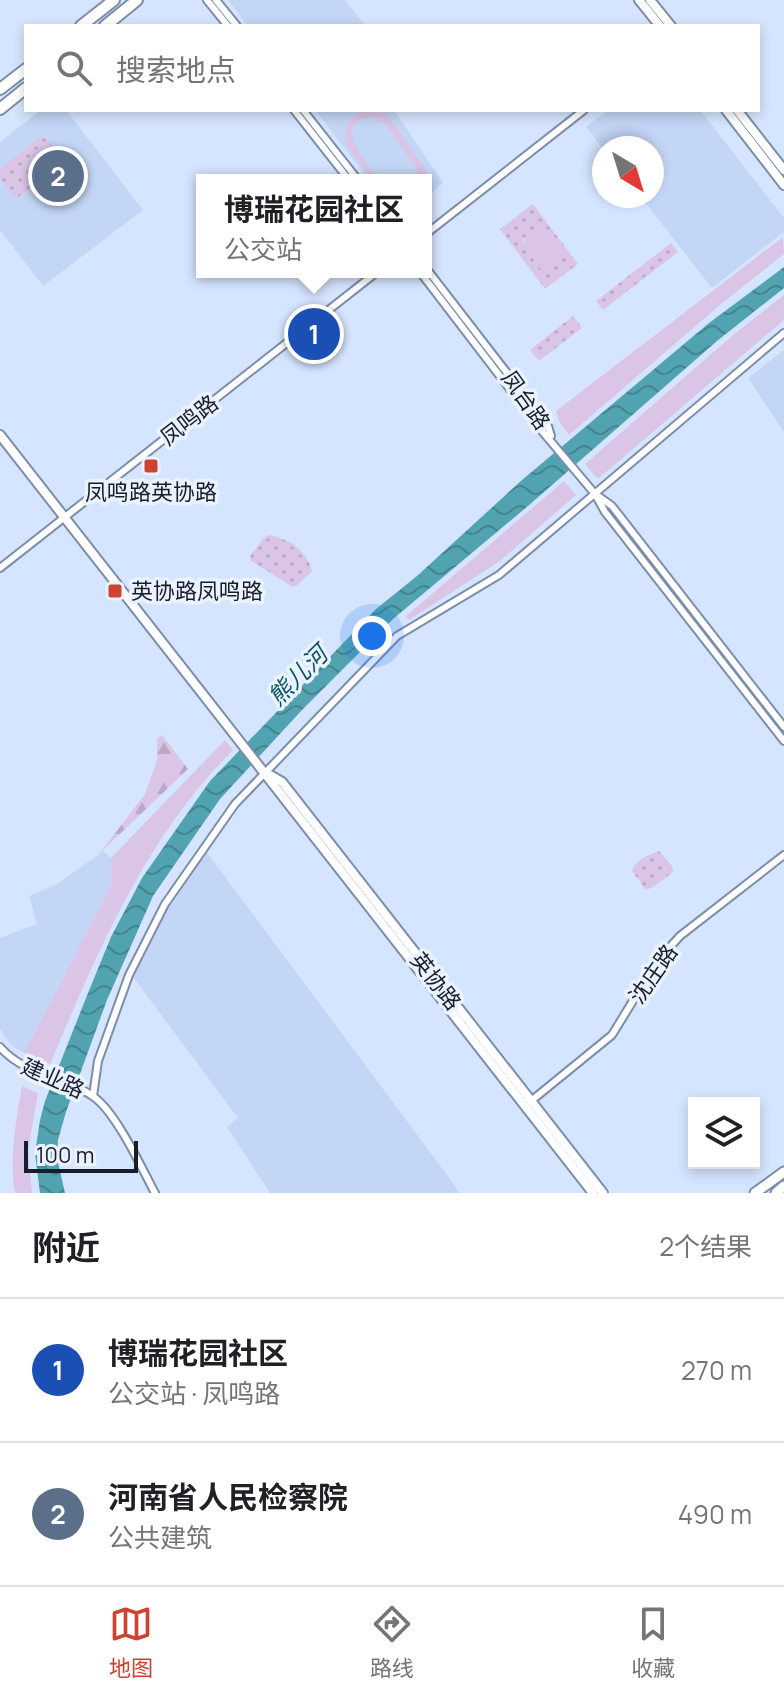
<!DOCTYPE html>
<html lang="zh">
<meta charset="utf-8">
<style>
:root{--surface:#fff;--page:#f2f2f2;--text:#202124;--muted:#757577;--line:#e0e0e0;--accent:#cf4231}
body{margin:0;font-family:Manrope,"Noto Sans SC",sans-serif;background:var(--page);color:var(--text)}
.controls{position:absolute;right:24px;bottom:24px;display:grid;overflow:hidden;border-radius:0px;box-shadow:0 4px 12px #0003}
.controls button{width:72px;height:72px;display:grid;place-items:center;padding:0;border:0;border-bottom:2px solid var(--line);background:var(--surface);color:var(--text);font:40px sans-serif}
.compass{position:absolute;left:592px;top:136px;width:72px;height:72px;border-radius:50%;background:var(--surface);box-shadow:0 4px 12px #0003;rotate:142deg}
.scale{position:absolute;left:24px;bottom:20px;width:114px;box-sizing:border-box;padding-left:8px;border:4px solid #171e29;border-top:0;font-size:22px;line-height:28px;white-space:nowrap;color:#171e29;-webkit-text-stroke:6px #eaf2ff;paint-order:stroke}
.you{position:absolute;left:372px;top:636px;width:28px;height:28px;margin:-20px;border:6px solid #fff;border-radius:50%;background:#1a73e8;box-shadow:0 0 0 12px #1a73e833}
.badge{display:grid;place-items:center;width:52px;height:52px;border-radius:50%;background:var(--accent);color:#fff;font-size:26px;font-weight:700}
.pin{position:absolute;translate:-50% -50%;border:4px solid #fff;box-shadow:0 2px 8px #0006}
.popup{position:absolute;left:196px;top:174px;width:236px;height:104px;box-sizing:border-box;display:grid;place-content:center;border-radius:0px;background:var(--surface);filter:drop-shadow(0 2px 6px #0005);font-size:26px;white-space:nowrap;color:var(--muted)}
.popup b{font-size:30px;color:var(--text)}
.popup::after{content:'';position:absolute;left:50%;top:100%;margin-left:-16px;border:16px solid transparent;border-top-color:var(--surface)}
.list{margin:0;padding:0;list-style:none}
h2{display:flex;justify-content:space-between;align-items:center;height:104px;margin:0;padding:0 32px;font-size:34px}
h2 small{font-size:26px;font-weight:400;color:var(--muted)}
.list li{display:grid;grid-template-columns:52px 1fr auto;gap:24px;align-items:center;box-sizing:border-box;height:144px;padding:0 32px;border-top:2px solid var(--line)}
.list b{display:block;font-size:30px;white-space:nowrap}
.list p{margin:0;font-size:26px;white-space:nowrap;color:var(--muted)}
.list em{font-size:26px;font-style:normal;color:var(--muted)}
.icon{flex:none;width:44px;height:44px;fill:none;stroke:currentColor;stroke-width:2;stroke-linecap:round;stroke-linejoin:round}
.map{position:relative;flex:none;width:784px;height:1193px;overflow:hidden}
.search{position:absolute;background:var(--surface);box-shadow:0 4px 12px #0003;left:24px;right:24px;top:24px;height:88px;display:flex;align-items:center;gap:20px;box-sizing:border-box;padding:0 28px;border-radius:0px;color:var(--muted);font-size:30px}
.sheet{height:392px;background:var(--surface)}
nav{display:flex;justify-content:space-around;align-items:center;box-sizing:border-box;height:112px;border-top:2px solid var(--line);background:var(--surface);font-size:22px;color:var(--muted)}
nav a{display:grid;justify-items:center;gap:4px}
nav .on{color:var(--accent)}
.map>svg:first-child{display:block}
</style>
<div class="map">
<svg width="784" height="1193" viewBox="0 0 784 1193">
<defs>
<pattern id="grass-dots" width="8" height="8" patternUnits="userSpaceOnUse" patternTransform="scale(2)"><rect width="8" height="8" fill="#dac5e6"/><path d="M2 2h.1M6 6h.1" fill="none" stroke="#baa9c5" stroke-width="1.8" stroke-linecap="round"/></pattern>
<pattern id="forest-firs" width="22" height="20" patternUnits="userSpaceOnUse" patternTransform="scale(2)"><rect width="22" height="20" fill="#dac5e6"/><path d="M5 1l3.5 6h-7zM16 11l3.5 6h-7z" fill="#baa9c5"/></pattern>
<pattern id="water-waves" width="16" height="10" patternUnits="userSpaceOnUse" patternTransform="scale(2)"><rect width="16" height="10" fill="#52a3b1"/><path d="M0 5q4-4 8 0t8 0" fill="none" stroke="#438490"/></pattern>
</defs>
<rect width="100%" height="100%" fill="#d6e5ff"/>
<g fill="#c4d6f5">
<path d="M228 0H345L366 26H248Z"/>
<path d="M41 110H66L143 210 43 286 0 230V142Z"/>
<path d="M315 110H394L443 183 426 197V180H369Z"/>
<path d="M608 110H700L784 218V232L712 288 640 196H652V148L604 150 586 127Z"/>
<path d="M784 350V432L748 378Z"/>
<path d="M104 851 111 858 112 881 108 892 24 1053 11 1045 0 1029V938L37 924 29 896 55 885Z"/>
<path d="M206 851 447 1175 460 1193H270L227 1127 238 1118 133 977 157 926Z"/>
</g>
<g fill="url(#grass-dots)" fill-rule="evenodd">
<path d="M40 137 48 139 65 161 16 199 0 178V169Z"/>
<path d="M533 204 578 264 545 289 500 229ZM543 230 560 254 542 269 523 246V239Z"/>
<path d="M671 243 678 252 603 310 596 301Z"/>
<path d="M573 316 582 328 539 361 530 350Z"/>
<path d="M269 535C290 540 305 548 312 571L298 585 293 587 251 561 250 556 263 539Z"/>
<path d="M659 851 672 866 673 872 653 887 646 890 632 871C636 859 648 855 659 851Z"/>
</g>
<path fill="url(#forest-firs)" d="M162 735 188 769 100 853 145 794 157 760V739Z"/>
<g fill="#dac5e6">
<path d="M366 110 386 113 427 171 429 180 426 190V180H420L418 171 385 124 371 117C330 123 368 163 380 180H372L345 143C345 126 349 115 366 110Z"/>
<path d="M539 228 543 230 560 254 557 262 548 268H540L523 246 525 236Z"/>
<path d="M783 237 784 254 720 305 569 435 559 421 556 411Z"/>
<path d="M784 295V320L599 478 596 477 585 464 733 335Z"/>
<path d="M564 481 576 495 500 561 409 620 406 616Z"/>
<path d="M225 740 233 750C145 838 98 951 50 1064L24 1053 108 892 112 881 111 858Z"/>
<path d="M22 1086 38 1093 28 1151 32 1193H15C9 1157 16 1122 22 1086Z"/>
</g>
<path fill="url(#water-waves)" d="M784 267V288L717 341 528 506 393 619 302 710 220 799 153 896 107 1000 66 1112 58 1140 57 1158 65 1193H40L35 1153 40 1120 45 1101 88 993 111 937 142 878 210 781 376 609 417 576 522 480 709 323Z"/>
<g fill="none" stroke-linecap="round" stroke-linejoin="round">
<g stroke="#7c8dab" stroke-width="10">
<g id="minor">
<path d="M207 0 228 26"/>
<path d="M216 0 237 26"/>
<path d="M294 110 349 180"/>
<path d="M303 110 358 180"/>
<path d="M426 234 584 110"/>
<path d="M426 268 548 426 551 436"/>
<path d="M420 272 542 431 595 494 605 512 784 741"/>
<path d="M598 496 612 506 784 727"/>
<path d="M0 568 377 272"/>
<path d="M0 1047C25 1076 65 1076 94 1097 117 1114 141 1167 155 1193"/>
<path d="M93 1096 98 1061 129 975 165 904 235 804 397 636 499 575 784 333"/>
<path d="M531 1101 612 1035 658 960 680 936 784 855"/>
</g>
</g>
<g stroke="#7c8dab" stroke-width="12">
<g id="tertiary">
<path d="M639 0 660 26"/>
<path d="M650 0 671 26"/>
<path d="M726 110 784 185"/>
<path d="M737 110 784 170"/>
<path d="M0 435 593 1193"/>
<path d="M270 775 282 782 603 1193"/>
</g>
</g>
<g stroke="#7c8dab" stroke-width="13">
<g id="secondary">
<path d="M755 1193 784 1172"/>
<path d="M776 1193 784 1186"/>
</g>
</g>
<g stroke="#7c8dab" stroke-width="14">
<g id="primary">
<path d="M81 26 114 0"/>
<path d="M105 26 137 0"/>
<path d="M0 89 26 69"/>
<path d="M0 109 26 88"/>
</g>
</g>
<use href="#minor" stroke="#fff" stroke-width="6"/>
<use href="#tertiary" stroke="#fff" stroke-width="8"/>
<use href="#secondary" stroke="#fff" stroke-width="9"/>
<use href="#primary" stroke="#fff" stroke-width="10"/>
</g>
<g fill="#cf4231" stroke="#eaf2ff" stroke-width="3">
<rect x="143" y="458" width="16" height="16" rx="4"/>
<rect x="107" y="583" width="16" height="16" rx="4"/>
</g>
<g text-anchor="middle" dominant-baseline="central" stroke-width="7" stroke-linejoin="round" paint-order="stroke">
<g font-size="22" fill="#171e29" stroke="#eaf2ff">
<text transform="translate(526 400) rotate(55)">凤台路</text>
<text transform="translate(189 420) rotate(-38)">凤鸣路</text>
<text transform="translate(653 974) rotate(-55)">沈庄路</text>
<text transform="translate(436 981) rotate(52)">英协路</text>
<text transform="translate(53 1078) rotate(24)">建业路</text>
</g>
<g font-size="22" fill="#171e29" stroke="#eaf2ff">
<text x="151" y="492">凤鸣路英协路</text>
<text x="131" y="591" text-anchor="start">英协路凤鸣路</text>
</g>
<g font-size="24" font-style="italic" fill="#0d555f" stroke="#eaf2ff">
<text transform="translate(297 675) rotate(-45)">熊儿河</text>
</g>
</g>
</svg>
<div class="controls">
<button><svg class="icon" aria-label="layers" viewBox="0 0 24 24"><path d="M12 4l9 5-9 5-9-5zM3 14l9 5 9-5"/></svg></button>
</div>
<svg class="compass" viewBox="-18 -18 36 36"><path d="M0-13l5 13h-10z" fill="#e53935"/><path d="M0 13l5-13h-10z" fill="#757577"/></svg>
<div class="scale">100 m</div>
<div class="you"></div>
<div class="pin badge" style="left:314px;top:334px;background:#1a4fb4">1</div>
<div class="popup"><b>博瑞花园社区</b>公交站</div>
<div class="pin badge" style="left:58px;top:176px;background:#5c6f8a">2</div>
<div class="search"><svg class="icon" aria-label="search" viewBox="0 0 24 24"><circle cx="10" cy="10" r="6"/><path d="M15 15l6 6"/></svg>搜索地点</div>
</div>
<section class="sheet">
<h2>附近<small>2个结果</small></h2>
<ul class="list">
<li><span class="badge" style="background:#1a4fb4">1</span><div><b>博瑞花园社区</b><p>公交站 · 凤鸣路</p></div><em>270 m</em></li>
<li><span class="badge" style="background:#5c6f8a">2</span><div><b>河南省人民检察院</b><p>公共建筑</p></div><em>490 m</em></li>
</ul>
</section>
<nav>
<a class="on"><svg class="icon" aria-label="map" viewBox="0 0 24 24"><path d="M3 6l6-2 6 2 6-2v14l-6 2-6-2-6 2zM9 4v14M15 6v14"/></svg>地图</a>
<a><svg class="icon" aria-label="directions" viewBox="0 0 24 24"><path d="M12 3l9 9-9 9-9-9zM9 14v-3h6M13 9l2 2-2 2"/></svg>路线</a>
<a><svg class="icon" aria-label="saved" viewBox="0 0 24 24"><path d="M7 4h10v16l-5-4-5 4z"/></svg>收藏</a>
</nav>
